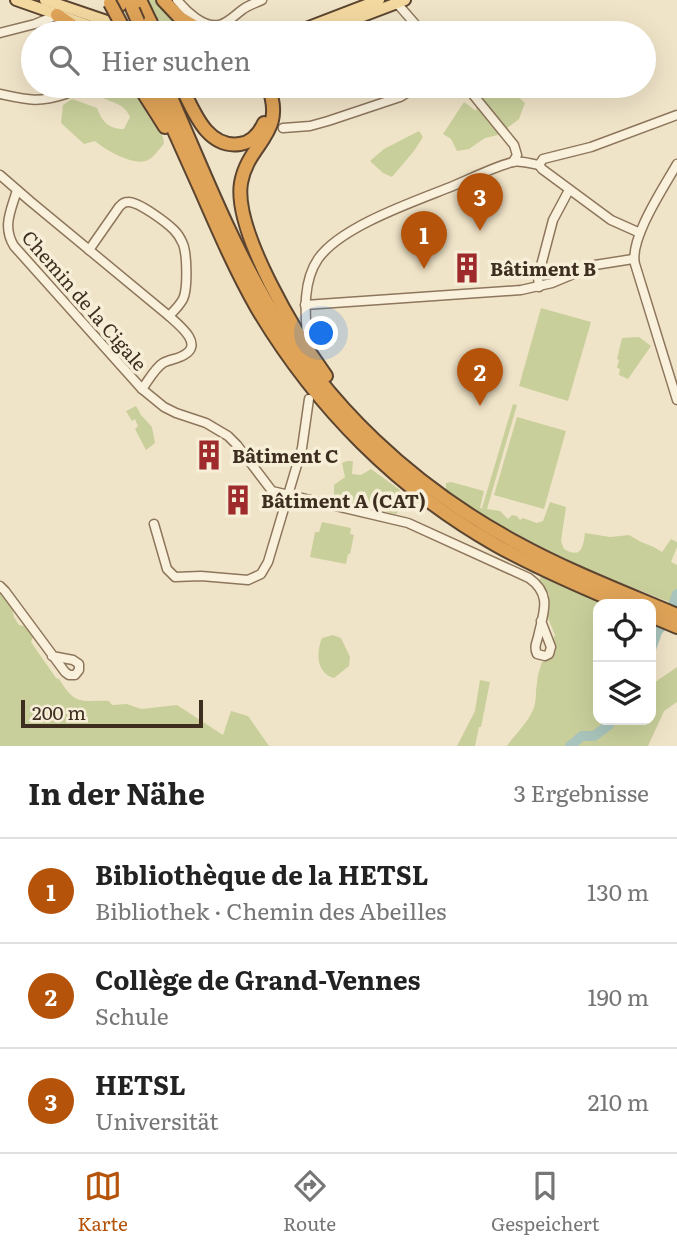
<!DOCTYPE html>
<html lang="de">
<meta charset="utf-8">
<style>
:root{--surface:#fff;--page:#f2f2f2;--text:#222;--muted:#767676;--line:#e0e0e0;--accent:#b45309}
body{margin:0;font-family:Literata,serif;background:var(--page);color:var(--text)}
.controls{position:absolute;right:21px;bottom:21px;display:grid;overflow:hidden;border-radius:14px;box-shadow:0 7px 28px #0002}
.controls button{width:63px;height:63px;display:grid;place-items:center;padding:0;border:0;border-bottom:2px solid var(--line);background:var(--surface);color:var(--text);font:35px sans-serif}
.scale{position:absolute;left:21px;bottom:18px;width:182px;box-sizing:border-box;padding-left:7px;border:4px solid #3d2e20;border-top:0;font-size:19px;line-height:24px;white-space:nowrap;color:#3d2e20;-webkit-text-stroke:5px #f7eed8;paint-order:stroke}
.you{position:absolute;left:322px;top:334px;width:24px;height:24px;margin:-18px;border:5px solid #fff;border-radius:50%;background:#1a73e8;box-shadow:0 0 0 10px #1a73e833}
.badge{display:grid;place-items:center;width:46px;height:46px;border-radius:50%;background:var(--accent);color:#fff;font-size:23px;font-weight:700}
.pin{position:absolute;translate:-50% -58px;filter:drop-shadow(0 2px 4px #0008)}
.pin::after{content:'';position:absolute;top:37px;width:24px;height:21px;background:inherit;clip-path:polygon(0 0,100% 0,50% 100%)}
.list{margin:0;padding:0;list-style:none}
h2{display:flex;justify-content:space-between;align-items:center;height:91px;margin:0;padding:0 28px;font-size:30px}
h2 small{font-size:23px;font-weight:400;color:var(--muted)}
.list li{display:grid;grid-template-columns:46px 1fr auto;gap:21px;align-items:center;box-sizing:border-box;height:105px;padding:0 28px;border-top:2px solid var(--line)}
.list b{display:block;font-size:26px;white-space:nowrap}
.list p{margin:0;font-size:23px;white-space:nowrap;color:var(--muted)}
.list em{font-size:23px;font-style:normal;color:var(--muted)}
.icon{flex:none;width:38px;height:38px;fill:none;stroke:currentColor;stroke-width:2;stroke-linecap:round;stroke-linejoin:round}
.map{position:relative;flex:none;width:677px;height:746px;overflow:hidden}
.search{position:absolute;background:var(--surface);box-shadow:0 7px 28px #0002;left:21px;right:21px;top:21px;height:77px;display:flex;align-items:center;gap:18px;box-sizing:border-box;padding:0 24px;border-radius:38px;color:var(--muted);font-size:26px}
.sheet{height:406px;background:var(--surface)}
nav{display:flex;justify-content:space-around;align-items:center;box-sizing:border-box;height:98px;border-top:2px solid var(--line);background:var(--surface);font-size:19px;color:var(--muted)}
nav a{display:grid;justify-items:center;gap:4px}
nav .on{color:var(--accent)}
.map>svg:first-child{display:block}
</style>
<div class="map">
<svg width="677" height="746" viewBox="0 0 677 746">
<rect width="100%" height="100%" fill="#f0e4c8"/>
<g fill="#c9cf9b">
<path d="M146 0H161L200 33H161Z"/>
<path d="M86 86H131L150 119 163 137 164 144C159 149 154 157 148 160 135 167 105 150 95 141L84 144 61 123 63 105 72 99 97 108C102 121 108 129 124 129L130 117C124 103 112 103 101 97 95 93 92 89 86 86Z"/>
<path d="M484 86H513L510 89 525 103 519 119 498 135 485 138 469 149 457 151 451 139 443 134 464 102 476 111 479 92Z"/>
<path d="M419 131 423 137 414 151 392 177 383 173 370 161 384 149Z"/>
<path d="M541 308 591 322 568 401 519 386Z"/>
<path d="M639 337 651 346 628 379 619 375 620 369 617 368 619 360 617 359 622 338Z"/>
<path d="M513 404 517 405 487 509 482 508Z"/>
<path d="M136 406 141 415 152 427 155 443 146 450 135 429 138 426 135 419 132 421 126 411Z"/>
<path d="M517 417 566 431 544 509 494 495Z"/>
<path d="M347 461H353L352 474 361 475 371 469 400 490 399 496 404 505 396 514 334 500V485L345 477 342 463Z"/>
<path d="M451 482 484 491 480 508 500 511 508 519 512 515 517 516 520 520 523 518 537 523 543 521 550 502 566 507 561 541 564 549C581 559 583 548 585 533L610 537 629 535 641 542 654 547 662 552 671 539 677 542V547L671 562 677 565V605C597 574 516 541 446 490V483Z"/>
<path d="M322 522 351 528 350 534 354 535 350 554H348L346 564 310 557 315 532H319Z"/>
<path d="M541 576 606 604H598V720H651V685L677 667V702L664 711 648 746H507C515 734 527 724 533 710 537 701 535 693 537 683 537 676 540 669 542 662L553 657 556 650 552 640 555 635 547 616 549 604V594L539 581Z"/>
<path d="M0 590 12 607 14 617 19 625 25 626 33 637 31 642 56 678 59 679C76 706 79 700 109 701L112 705 127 704 141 709 177 705 223 735 231 711 248 716 269 746H0Z"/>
<path d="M333 635 341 638 350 657 349 666 334 678C316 673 316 653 322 638Z"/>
<path d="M480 680 490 682 481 727H479L475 746H457L475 711Z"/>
</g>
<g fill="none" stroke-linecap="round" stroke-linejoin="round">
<g stroke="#a9c4bc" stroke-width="10">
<path d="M651 649 657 632 669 617 677 594"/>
<path d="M570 746 582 736H594L609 725 610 720"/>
</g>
<g stroke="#8d765c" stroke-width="11">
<g id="minor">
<path d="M177 0C186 11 203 28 219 25 228 23 235 15 242 10 248 5 256 3 262 0"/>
<path d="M395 1 423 33"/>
<path d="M0 33 35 24 57 15"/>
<path d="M466 86 514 145 517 155 513 162"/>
<path d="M0 94C28 100 38 103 66 94"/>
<path d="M283 128 310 126 328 121 400 97 418 86"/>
<path d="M677 164C664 187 629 239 635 264L677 400"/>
<path d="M539 165 542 169 611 220 640 233"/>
<path d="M0 175 30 201 169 316C179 325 204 344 184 355 178 359 170 359 163 363 155 368 148 381 142 389"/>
<path d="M17 190C11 211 2 226 14 246L142 389 164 407 176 413 206 423 228 436 237 445 272 491 408 523 529 578C553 595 543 613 538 637 536 644 534 647 537 654L545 656 549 654 551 647 541 621"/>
<path d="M89 250 119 207C122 204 123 202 128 202 138 201 167 223 174 230 178 234 181 239 183 244 187 254 188 289 183 299 180 305 174 311 169 316"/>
<path d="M539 287 538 277 553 220 569 190"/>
<path d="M305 305 521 290 552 283 595 265 633 259"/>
<path d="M307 336C305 311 303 281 318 259 341 226 416 201 453 186 472 178 494 167 513 162 520 160 531 164 539 165L543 159 591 147 677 115"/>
<path d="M154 524 167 569 175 577 201 576 248 580 261 574 268 562 302 448 309 399"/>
<path d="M0 586 5 591 65 672 69 675H75L79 670V664L73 660 52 656"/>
</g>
</g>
<g stroke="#5b4430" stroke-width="14">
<g id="major">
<path d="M16 0 110 33"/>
<path d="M45 0 142 33"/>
<path d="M293 33 379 0"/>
<path d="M318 33 405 0"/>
</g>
</g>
<g stroke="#5b4430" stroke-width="16">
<g id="highway">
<path d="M117 0 120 5"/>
<path d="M129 0 133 10"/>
<path d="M140 0 150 21"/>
<path d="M163 0 180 18 205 33"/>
<path d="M57 15 83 33"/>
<path d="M139 86 165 127"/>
<path d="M154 86C170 122 186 157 202 193 219 232 236 271 257 308 315 406 397 489 496 545 537 568 579 586 622 604"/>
<path d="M166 86C198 158 227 234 267 303 326 406 413 487 517 543 568 571 623 592 677 615"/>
<path d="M181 86C193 109 206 149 240 144 252 142 259 134 264 123"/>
<path d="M268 86C287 135 248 142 241 183 233 231 298 337 326 376"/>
<path d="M651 616 677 627"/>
</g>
</g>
<use href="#minor" stroke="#faf1dc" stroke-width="8"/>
<use href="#major" stroke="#f3d9a0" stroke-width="10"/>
<use href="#highway" stroke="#e0a458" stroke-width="12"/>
<g stroke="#5b4430" stroke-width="16" stroke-linecap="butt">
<g id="highway-bridge">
<path d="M110 3 126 33"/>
<path d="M133 10 143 33"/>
<path d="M150 21 156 33"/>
</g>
</g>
<use href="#highway-bridge" stroke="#e0a458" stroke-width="12"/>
</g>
<defs>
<g id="building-bare" transform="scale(2.415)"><path d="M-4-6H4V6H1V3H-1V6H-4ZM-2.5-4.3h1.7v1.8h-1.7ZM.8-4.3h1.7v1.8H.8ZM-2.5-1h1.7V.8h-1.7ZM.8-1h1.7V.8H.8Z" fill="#9e2a2b" stroke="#f7eed8" stroke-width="2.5" paint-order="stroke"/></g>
</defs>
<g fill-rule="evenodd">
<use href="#building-bare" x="467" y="268"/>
<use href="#building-bare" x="209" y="455"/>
<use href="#building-bare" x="238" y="500"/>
</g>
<g text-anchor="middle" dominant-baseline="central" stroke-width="7" stroke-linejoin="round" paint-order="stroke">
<g font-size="19" font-weight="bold" fill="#3d2e20" stroke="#f7eed8" text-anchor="start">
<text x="490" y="268">Bâtiment B</text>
<text x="232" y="455">Bâtiment C</text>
<text x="261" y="500">Bâtiment A (CAT)</text>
</g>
<g font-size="19" fill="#3d2e20" stroke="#f7eed8">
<text transform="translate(85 300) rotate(49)">Chemin de la Cigale</text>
</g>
</g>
</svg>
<div class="controls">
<button><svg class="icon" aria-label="locate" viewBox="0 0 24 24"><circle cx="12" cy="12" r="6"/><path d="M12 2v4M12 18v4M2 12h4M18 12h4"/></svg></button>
<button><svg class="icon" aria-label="layers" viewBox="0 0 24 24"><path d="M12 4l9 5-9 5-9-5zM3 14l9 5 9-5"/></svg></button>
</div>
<div class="scale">200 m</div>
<div class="you"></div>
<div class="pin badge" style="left:424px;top:269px">1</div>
<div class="pin badge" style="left:480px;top:406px">2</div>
<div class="pin badge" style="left:480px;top:231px">3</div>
<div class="search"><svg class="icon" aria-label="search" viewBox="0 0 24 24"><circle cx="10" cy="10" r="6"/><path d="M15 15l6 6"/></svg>Hier suchen</div>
</div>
<section class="sheet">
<h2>In der Nähe<small>3 Ergebnisse</small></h2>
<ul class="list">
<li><span class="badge">1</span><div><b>Bibliothèque de la HETSL</b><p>Bibliothek · Chemin des Abeilles</p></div><em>130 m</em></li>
<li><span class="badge">2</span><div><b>Collège de Grand-Vennes</b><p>Schule</p></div><em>190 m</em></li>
<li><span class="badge">3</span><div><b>HETSL</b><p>Universität</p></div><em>210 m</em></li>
</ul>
</section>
<nav>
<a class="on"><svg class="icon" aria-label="map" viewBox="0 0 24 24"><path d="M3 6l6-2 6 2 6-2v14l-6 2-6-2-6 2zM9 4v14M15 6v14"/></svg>Karte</a>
<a><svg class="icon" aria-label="directions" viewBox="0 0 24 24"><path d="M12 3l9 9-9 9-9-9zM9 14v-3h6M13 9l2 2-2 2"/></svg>Route</a>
<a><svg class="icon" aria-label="saved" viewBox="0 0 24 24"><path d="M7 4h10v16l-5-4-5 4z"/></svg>Gespeichert</a>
</nav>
